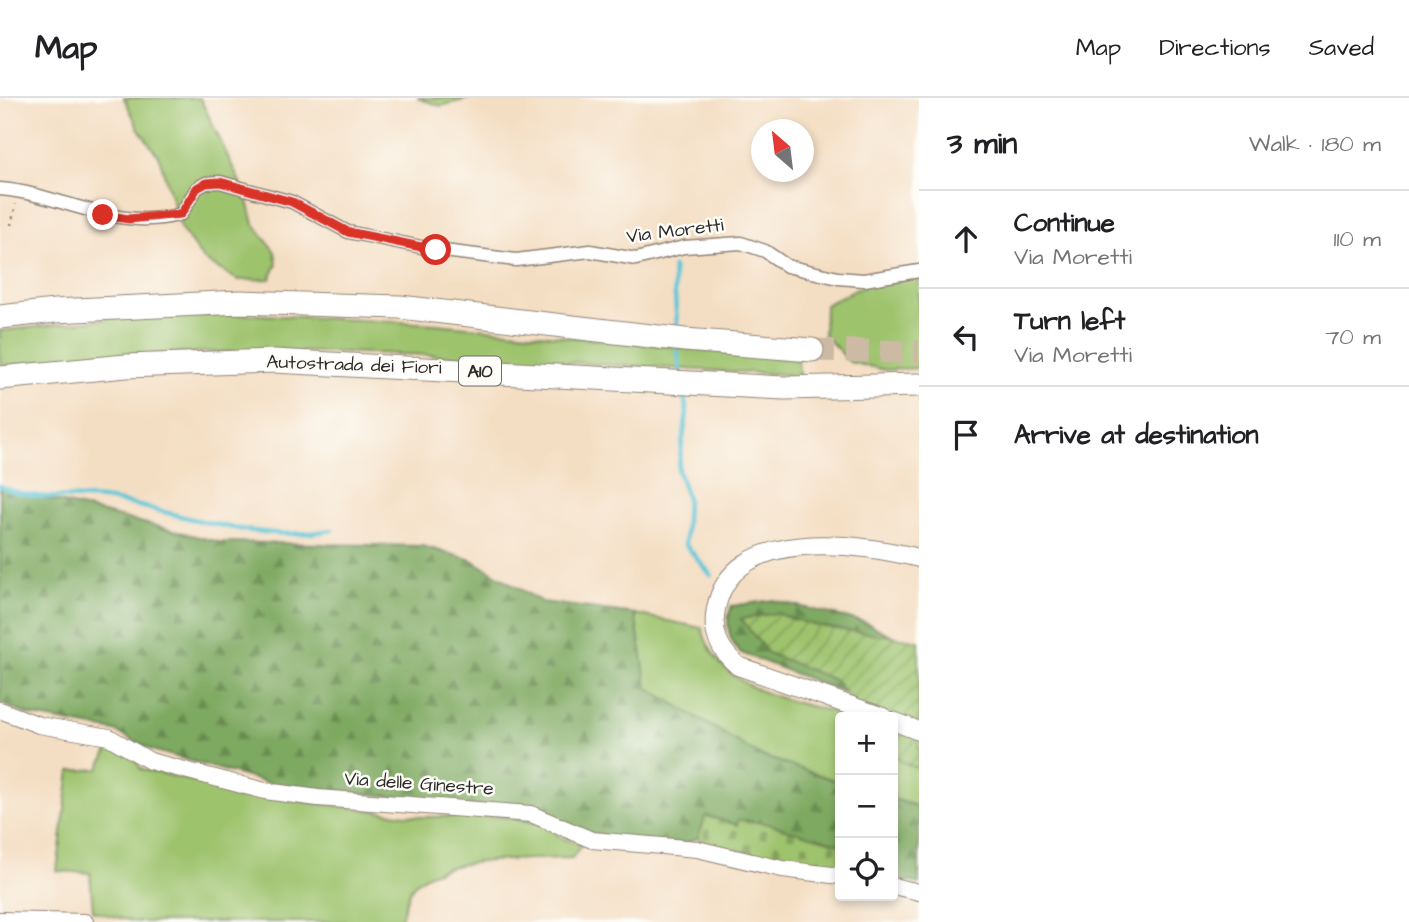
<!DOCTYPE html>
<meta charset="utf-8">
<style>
:root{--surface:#fff;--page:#f2f2f2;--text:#202124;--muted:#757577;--line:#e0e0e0}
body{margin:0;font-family:"Architects Daughter",sans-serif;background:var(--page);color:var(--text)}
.controls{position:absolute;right:21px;bottom:21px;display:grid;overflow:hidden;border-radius:7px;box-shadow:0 4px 10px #0003}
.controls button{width:63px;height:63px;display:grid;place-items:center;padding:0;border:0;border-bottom:2px solid var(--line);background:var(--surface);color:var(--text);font:35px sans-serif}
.compass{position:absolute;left:751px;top:21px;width:63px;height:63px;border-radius:50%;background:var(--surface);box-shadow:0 4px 10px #0003;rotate:332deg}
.stop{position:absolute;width:21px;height:21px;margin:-16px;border:5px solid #d93025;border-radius:50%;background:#fff}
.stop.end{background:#d93025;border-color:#fff;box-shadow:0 2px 7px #0008}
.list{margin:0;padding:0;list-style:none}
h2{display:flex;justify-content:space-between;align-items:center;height:91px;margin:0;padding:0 28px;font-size:30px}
h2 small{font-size:23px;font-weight:400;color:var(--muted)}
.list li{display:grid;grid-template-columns:46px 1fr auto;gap:21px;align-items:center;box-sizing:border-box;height:98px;padding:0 28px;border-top:2px solid var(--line)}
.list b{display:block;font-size:26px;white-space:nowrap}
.list p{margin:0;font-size:23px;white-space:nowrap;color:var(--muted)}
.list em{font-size:23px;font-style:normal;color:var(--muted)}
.icon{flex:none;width:38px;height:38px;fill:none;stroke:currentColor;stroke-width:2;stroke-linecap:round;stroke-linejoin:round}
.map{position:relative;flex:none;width:919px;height:824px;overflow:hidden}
header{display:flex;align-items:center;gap:42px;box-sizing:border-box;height:98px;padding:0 35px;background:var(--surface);border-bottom:2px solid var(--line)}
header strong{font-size:33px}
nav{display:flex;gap:38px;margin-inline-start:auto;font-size:24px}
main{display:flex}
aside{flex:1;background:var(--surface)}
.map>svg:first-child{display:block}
</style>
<header>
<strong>Map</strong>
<nav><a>Map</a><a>Directions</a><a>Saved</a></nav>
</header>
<main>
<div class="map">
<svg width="919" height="824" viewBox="0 0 919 824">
<defs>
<pattern id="forest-firs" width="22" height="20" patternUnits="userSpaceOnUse" patternTransform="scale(1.75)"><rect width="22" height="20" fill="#7ea960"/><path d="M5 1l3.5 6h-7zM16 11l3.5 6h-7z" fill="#678a4f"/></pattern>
<pattern id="cemetery-stones" width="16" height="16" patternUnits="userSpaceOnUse" patternTransform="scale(1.75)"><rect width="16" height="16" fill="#9ec36d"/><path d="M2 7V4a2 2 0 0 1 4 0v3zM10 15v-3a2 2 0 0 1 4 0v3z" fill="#819f5a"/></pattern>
<pattern id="garden-furrows" width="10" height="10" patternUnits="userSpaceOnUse" patternTransform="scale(1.75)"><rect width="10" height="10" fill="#9ec36d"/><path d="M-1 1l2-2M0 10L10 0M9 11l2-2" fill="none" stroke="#819f5a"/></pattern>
</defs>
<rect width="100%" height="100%" fill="#fdfcf7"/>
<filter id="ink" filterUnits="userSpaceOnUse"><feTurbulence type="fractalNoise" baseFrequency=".0143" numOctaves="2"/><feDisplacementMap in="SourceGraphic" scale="14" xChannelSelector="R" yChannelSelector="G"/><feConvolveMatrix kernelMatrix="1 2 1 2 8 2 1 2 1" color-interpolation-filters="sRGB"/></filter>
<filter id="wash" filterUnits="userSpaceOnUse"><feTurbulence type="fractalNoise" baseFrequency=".00686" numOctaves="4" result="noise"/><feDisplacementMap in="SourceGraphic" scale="28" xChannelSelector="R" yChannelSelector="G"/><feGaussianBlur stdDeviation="1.57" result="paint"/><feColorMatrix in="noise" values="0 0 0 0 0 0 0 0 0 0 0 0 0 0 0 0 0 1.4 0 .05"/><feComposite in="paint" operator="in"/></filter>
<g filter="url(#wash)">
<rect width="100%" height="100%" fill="#f4dec3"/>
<g fill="#9ec36d" stroke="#64774c" stroke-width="2">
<path d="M124 0H200L247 99 254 126 275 154 277 166 270 181 238 182 204 162 181 131 159 59 139 31Z"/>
<path d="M417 0H471L441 8Z"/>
<path d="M919 179V270L885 272 850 264 824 237 825 207 867 186Z"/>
<path d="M244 216 436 226 798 261 799 277C533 265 266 236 0 268V233L114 220Z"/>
<path d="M635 516 702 530C719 597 795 602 852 619H840V684L759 658 646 589Z"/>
<path d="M893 632 919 644V709L893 701Z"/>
<path d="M109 650 134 659 141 671 261 698 422 719 494 718 541 726 564 741 582 746 572 760C533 762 440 757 413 788 406 796 404 814 400 824H135L93 813 90 775 57 773 70 673 99 671Z"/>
</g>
<g fill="url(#forest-firs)" stroke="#546a46" stroke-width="2">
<path d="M0 389 219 444 422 448 472 462 542 504 635 516 647 589 759 657 840 684V746L746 722 737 727 707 718 698 740 686 745 627 743 436 703 272 686 152 652 115 633 28 617 0 605Z"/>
<path d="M773 502 864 524 906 544 895 614 741 555C729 544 724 523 732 508Z"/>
<path d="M893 701 919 709V786L893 781Z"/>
</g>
<path fill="url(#cemetery-stones)" stroke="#64774c" stroke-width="2" d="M706 718 737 727 738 722 764 725 840 746V772L709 747 698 740Z"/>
<path fill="url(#garden-furrows)" stroke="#64774c" stroke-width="2" d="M777 515C820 534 872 533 919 543V670C886 663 893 648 893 619H864L835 582 768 555 741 521Z"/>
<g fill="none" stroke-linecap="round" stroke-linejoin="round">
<g stroke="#5bc4d7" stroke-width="4.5">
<path d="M673 169 677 227"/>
<path d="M678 253 680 273"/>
<path d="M684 298 687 315 678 372 687 400 685 446 711 477"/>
<path d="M0 388C37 406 77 395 116 403 188 417 258 446 332 432"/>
</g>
</g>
</g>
<g filter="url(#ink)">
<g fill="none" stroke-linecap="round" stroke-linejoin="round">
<path stroke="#ccbaa5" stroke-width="23" stroke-dasharray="23 11" stroke-linecap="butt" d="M812 252 919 254"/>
<g stroke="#908477" stroke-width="15">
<path id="minor" d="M0 91C62 96 118 135 181 116L197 90 206 85 220 84 292 104 348 134 436 152 516 162 590 153 636 161 684 149 741 145 765 153 787 168 838 180 864 182 919 173"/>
</g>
<g stroke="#908477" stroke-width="18">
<g id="tertiary">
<path d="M0 612 39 627 109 639 150 663 265 693 318 700 531 716 592 742 697 751 782 771 840 778"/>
<path d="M893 788 919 794"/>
<path d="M0 822 85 824"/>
</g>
</g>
<g stroke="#908477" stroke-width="20">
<g id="secondary">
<path d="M883 619 738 568C720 552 711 536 716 511 731 426 859 446 919 460"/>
<path d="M893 623 919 633"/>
</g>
</g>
<g stroke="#908477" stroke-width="25">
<g id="motorway">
<path d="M0 219 55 213 240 204 400 209 685 242 812 252"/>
<path d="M0 280 126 268 274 263 784 290 919 287"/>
</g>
</g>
<path stroke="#908477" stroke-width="2.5" stroke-dasharray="2 5" stroke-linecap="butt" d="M11 127 16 106"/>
<use href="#minor" stroke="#fff" stroke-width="12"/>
<use href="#tertiary" stroke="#fff" stroke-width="16"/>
<use href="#secondary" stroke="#fff" stroke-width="18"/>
<use href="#motorway" stroke="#fff" stroke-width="23"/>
</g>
</g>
<g fill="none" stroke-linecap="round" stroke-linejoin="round" filter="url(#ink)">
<path stroke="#d93025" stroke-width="9" d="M103 117 129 121 181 116 197 90 206 85 220 84 292 104 348 134 436 152"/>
</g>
<g text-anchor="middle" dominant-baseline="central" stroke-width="5" stroke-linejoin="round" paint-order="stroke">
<rect fill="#fdfcf7" stroke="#6a6a68" stroke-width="2" x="459" y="258.5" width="42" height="29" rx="5"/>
<g font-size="18" font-weight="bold" fill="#2b2b2b">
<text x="480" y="273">A10</text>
</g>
<g font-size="19" fill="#2b2b2b" stroke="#fdfcf7">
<text transform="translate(675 133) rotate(-7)">Via Moretti</text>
<text transform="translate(354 267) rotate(2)">Autostrada dei Fiori</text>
<text transform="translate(419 686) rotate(4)">Via delle Ginestre</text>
</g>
</g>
</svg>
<div class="controls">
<button>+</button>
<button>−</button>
<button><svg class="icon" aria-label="locate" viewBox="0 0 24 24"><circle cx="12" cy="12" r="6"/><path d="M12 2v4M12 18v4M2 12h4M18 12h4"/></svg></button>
</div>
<svg class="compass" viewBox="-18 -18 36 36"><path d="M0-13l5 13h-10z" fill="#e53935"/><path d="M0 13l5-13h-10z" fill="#757577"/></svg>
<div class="stop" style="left:436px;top:152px"></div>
<div class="stop end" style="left:103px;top:117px"></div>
</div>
<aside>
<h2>3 min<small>Walk · 180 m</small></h2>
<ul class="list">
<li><svg class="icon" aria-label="ahead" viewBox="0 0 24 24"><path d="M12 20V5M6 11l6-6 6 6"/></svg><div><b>Continue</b><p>Via Moretti</p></div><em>110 m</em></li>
<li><svg class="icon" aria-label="left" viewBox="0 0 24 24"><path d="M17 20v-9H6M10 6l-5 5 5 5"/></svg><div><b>Turn left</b><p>Via Moretti</p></div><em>70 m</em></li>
<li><svg class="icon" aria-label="arrive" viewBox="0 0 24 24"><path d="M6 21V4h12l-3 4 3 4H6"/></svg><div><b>Arrive at destination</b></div></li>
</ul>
</aside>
</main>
